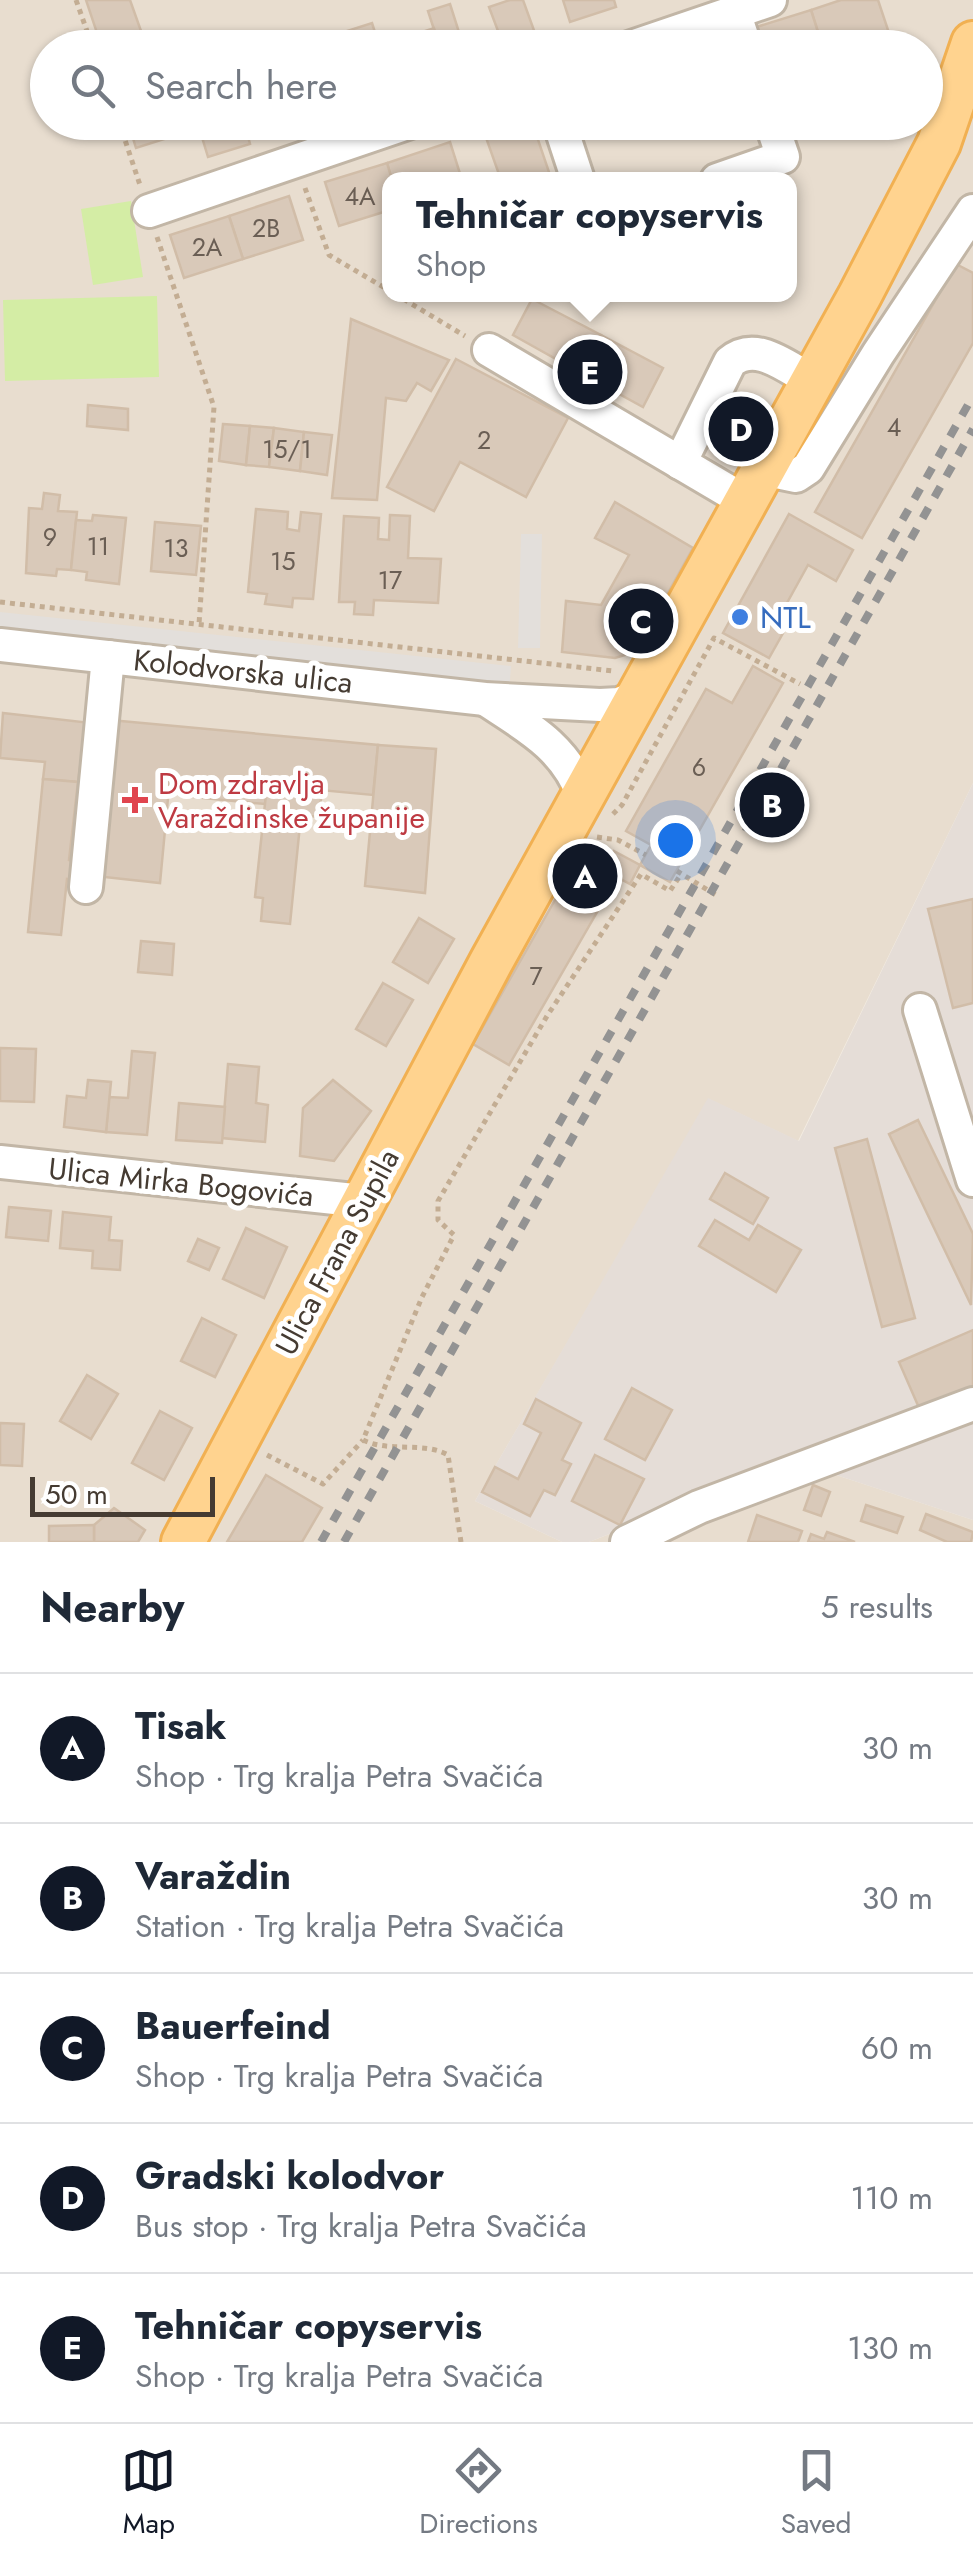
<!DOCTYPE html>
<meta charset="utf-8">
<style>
:root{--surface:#fff;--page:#f2f2f3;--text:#1f2937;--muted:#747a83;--line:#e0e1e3;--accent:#111827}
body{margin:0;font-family:Jost,sans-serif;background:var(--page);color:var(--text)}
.scale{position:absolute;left:30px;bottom:25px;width:185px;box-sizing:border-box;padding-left:10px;border:5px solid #453b32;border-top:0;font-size:28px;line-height:35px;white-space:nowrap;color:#453b32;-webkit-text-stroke:8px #fff;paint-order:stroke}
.you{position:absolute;left:675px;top:840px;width:35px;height:35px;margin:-25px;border:8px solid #fff;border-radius:50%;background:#1a73e8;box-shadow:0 0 0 15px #1a73e833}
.badge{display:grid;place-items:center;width:65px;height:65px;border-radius:50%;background:var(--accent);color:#fff;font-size:32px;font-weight:700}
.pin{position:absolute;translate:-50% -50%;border:5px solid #fff;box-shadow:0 2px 10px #0006}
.popup{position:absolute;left:382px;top:172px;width:415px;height:130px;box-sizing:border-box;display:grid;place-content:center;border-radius:20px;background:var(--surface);filter:drop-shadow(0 2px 8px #0005);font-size:32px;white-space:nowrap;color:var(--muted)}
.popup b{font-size:38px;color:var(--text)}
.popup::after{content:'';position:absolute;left:50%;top:100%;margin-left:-20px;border:20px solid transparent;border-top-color:var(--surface)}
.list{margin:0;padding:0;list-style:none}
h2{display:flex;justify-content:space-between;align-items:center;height:130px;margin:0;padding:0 40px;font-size:42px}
h2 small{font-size:32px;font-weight:400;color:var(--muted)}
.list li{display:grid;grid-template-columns:65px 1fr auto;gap:30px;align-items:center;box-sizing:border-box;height:150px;padding:0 40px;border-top:2px solid var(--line)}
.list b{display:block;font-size:38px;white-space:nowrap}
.list p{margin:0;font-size:32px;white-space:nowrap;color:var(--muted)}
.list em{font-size:32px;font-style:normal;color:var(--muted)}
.icon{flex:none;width:55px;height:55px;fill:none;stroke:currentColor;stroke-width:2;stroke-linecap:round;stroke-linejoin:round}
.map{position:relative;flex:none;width:973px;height:1542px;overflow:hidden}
.search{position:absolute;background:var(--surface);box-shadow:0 2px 8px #0004;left:30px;right:30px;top:30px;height:110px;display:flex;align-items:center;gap:25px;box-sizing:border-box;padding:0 35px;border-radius:55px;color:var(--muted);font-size:38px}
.sheet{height:880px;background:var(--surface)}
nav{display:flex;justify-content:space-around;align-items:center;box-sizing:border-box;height:140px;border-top:2px solid var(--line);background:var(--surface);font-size:28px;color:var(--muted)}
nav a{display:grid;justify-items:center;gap:5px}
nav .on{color:var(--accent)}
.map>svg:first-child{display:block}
</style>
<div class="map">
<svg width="973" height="1542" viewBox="0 0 973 1542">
<rect width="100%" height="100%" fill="#f3ece2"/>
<g fill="#e8ddcf" fill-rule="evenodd">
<path d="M0 0H973V783L798 1141 709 1099 475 1501 562 1542H0ZM48 48H926V122H48ZM390 180H790V294H390Z"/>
<path d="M820 1452 833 1474 973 1520V1542H589Z"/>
</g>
<path fill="#e5ddd7" d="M973 783V1520L833 1474 819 1452 589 1542H562L475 1501 708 1098 799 1141Z"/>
<g fill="#d4eda5">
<path d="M131 201 143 277 93 285 81 209Z"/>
<path d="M157 296 159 377 5 381 3 300Z"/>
</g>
<g fill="#e3dfdb">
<path d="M521 534H542L540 648H518Z"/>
<path d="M0 612 511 666 509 693 0 639Z"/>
</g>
<g fill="#d9c9b9" stroke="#d1bda8" stroke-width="2.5">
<path d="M86 0H130L141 31 101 45Z"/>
<path d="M510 0H523L536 36 504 47 489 7Z"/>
<path d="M563 0H614L616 7 570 22Z"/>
<path d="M841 0H878L890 36 854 48H823L811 10Z"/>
<path d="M450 4 464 48H440L428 11Z"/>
<path d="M811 10 823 48H756L750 29Z"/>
<path d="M372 23 380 48H328L325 38Z"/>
<path d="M434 28 440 48H418L413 35Z"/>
<path d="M141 31 147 48H102L101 45Z"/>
<path d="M128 122H173L177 135 136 148Z"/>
<path d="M204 122H244L250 144 208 157 198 124Z"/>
<path d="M267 122H314L272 136Z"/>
<path d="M502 122H532L551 178 501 180 483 129Z"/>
<path d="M450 142 462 180H392L387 163Z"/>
<path d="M387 163 392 180 390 210 339 226 325 182Z"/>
<path d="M289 196 303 240 243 259 229 216Z"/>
<path d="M229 216 243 259 184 278 170 235Z"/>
<path d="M956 264 973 273V343L862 538 815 512Z"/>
<path d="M532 299 601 335 581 373 513 335Z"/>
<path d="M351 319 449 360 431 391 417 383 406 401 386 398 377 500 332 498Z"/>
<path d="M601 335 663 368 643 407 581 373Z"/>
<path d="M456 359 568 418 526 497 460 462 434 511 387 487Z"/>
<path d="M88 405 128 409V430L87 426Z"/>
<path d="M223 424 250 426 246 465 219 461Z"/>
<path d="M250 426 274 428 269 467 246 465Z"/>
<path d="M274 428 304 432 300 471 269 467Z"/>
<path d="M304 432 332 435 327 475 300 471Z"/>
<path d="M44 493 60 495 58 511 77 512 71 570 57 569 56 576 26 573 29 508 42 509Z"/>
<path d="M615 502 693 548 635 652 615 658 562 652 566 601 601 605 629 555 595 538Z"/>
<path d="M256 509 288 512 287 529 299 531 301 512 321 514 313 599 293 598 292 607 265 604 267 594 248 592Z"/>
<path d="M789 514 853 550 836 581 808 565 777 621 787 626 769 658 723 633Z"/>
<path d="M93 515 126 518 119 584 86 580 87 572 71 570 76 520 92 521Z"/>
<path d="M390 515 410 516 408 558 441 559 438 603 374 600 373 615 354 614 355 602H339L344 516 379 518 378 539 389 540Z"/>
<path d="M155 522 201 526 196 575 151 571Z"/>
<path d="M753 666 783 683 670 882 640 865 651 845 626 831 706 689 732 703Z"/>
<path d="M3 713 91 723 86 767H80L78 782 43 779 45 762 0 758Z"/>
<path d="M110 720 378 745 373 795 267 785 265 804 182 796 184 778 170 777 160 883 95 876Z"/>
<path d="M378 745 436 749 425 893 365 886Z"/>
<path d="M43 779 78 782 69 860 80 862 78 881 67 879 61 935 28 932Z"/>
<path d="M267 785 322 790 319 817 301 815 290 924 261 921 263 898 255 897Z"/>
<path d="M614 851 640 865 630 884 604 870Z"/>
<path d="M563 886 600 907 509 1065 473 1044Z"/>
<path d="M973 899V1003L953 1008 928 909Z"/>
<path d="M419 918 454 939 428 983 393 962Z"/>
<path d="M141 941 174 944 172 975 138 972Z"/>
<path d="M383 983 413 1000 386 1046 356 1029Z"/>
<path d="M0 1048 36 1049 34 1102 0 1101Z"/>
<path d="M132 1051 155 1053 147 1135 106 1132 109 1097 128 1098Z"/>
<path d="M228 1064 259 1067 256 1103 268 1105 265 1142 222 1138Z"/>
<path d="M88 1080 111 1082 106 1132 64 1127 67 1096 86 1098Z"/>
<path d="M333 1080 371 1111 334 1161 300 1156 303 1108Z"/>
<path d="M179 1103 225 1107 222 1143 176 1140Z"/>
<path d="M918 1120 973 1234 971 1305 889 1134Z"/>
<path d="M867 1139 915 1318 882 1327 835 1148Z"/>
<path d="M725 1173 768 1198 753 1224 710 1199Z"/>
<path d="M9 1207 51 1211 48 1241 6 1237Z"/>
<path d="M63 1212 111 1217 109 1240 122 1241 120 1270 92 1268 93 1251 60 1248Z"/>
<path d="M715 1220 749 1240 758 1225 801 1250 776 1292 699 1246Z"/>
<path d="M246 1228 287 1247 264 1298 223 1279Z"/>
<path d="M198 1239 219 1248 209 1270 188 1261Z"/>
<path d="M202 1318 236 1335 215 1377 181 1361Z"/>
<path d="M973 1330V1387L920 1410 899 1362Z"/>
<path d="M87 1375 118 1394 91 1439 60 1421Z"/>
<path d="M632 1388 672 1410 645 1460 605 1439Z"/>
<path d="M536 1399 581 1423 562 1460 571 1464 555 1495 544 1490 530 1516 482 1492 495 1467 518 1479 541 1433 524 1424Z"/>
<path d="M160 1411 192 1428 164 1480 132 1463Z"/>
<path d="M0 1423 24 1424 22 1466 0 1465Z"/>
<path d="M595 1455 644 1479 620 1525 572 1501Z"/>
<path d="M266 1475 322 1508 302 1542H227Z"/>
<path d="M813 1485 830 1492 821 1516 804 1510Z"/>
<path d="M866 1505 903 1517 897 1533 861 1521Z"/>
<path d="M114 1508 145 1530 138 1542H94V1525Z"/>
<path d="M926 1514 973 1532 971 1542H947L920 1530Z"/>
<path d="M757 1515 802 1531 798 1542H748Z"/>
<path d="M94 1525V1542H49V1526Z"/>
<path d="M827 1532 855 1542H808L811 1534 824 1539Z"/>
</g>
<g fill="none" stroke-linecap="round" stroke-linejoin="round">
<g stroke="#c2b6a6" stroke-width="38">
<g id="minor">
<path d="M734 12 746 48"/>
<path d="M629 48 770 0"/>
<path d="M559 122 578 180"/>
<path d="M717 180 783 157 771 122"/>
<path d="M149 211 410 122"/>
<path d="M489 350 745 501"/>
<path d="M680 463 730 362C756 340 786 367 811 380"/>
<path d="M762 469 796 476 808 468 878 354 973 211"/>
<path d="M0 645 485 699 600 705 619 704 637 697"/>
<path d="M485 699C526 726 566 747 583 796"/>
<path d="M86 887 108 657"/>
<path d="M920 1010 973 1180"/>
<path d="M0 1162 363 1201"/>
<path d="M627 1542 699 1507 973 1404"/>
</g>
</g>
<g stroke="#f1b052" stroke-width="48">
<path id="major" d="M183 1542 491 962 860 295 939 143 973 43"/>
</g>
<g stroke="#c3ad93" stroke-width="5" stroke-dasharray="5 5" stroke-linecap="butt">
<path d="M76 0 93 48"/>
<path d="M119 122 141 188"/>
<path d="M305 188 329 255 390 291"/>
<path d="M157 237 214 407 199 624"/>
<path d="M395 294 465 336"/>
<path d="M0 602 613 671"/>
<path d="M613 814 622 805 714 638 800 684"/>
<path d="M597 837 618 840 646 855"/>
<path d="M677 871 719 897"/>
<path d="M267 1455 323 1484 363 1440"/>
<path d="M461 1542 448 1455C423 1441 390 1453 363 1440L422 1297 454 1235 438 1220V1201L547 1016 641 874 670 891 681 874"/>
</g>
<use href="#minor" stroke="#fff" stroke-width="32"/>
<use href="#major" stroke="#ffd38f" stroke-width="42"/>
<g stroke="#939393" stroke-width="8" stroke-dasharray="12 12" stroke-linecap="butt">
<path d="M321 1542 973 396"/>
<path d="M344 1542 973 429"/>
</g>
</g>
<circle fill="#3f7fe0" stroke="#fff" stroke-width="4" cx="740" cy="617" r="10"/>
<path fill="#e0444e" stroke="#fff" stroke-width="4" d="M130 785h10v10h10v10h-10v10h-10v-10h-10v-10h10z"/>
<g text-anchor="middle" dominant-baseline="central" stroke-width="10" stroke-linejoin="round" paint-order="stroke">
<g font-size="25" fill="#6a5e54">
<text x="360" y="196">4A</text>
<text x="266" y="228">2B</text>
<text x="207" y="247">2A</text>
<text x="894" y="427">4</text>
<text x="484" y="440">2</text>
<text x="287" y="449">15/1</text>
<text x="50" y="537">9</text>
<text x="98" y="546">11</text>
<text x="176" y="548">13</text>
<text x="283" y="561">15</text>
<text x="390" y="580">17</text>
<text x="699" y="767">6</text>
<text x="536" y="976">7</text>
</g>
<g font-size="30" fill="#366cbe" stroke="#fff" text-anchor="start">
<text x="760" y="617">NTL</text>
</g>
<g font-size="30" fill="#453b32" stroke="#fff">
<text transform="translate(243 671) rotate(6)">Kolodvorska ulica</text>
<text transform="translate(181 1182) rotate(6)">Ulica Mirka Bogovića</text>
<text transform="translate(337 1252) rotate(-62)">Ulica Frana Supila</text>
</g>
<g font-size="30" fill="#be3a42" stroke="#fff" text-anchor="start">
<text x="158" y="783">Dom zdravlja<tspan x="158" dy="34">Varaždinske županije</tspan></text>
</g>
</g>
</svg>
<div class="scale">50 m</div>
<div class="you"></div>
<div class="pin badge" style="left:585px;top:876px">A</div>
<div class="pin badge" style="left:772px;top:805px">B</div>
<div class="pin badge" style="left:641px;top:621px">C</div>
<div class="pin badge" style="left:741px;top:429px">D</div>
<div class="pin badge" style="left:590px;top:372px">E</div>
<div class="popup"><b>Tehničar copyservis</b>Shop</div>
<div class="search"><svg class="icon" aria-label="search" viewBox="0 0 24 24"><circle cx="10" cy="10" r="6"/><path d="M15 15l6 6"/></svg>Search here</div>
</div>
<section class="sheet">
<h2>Nearby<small>5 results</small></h2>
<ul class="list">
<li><span class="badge">A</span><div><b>Tisak</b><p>Shop · Trg kralja Petra Svačića</p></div><em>30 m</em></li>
<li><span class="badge">B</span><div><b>Varaždin</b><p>Station · Trg kralja Petra Svačića</p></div><em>30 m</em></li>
<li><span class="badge">C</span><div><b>Bauerfeind</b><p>Shop · Trg kralja Petra Svačića</p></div><em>60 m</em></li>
<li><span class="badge">D</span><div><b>Gradski kolodvor</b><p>Bus stop · Trg kralja Petra Svačića</p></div><em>110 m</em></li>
<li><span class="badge">E</span><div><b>Tehničar copyservis</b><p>Shop · Trg kralja Petra Svačića</p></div><em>130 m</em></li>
</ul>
</section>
<nav>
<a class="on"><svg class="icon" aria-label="map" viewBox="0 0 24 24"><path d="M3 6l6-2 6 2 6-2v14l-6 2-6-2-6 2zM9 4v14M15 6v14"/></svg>Map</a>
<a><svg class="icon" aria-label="directions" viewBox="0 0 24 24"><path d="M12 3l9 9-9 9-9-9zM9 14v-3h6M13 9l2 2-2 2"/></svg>Directions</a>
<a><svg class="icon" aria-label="saved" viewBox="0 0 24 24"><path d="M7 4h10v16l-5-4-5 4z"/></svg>Saved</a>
</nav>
